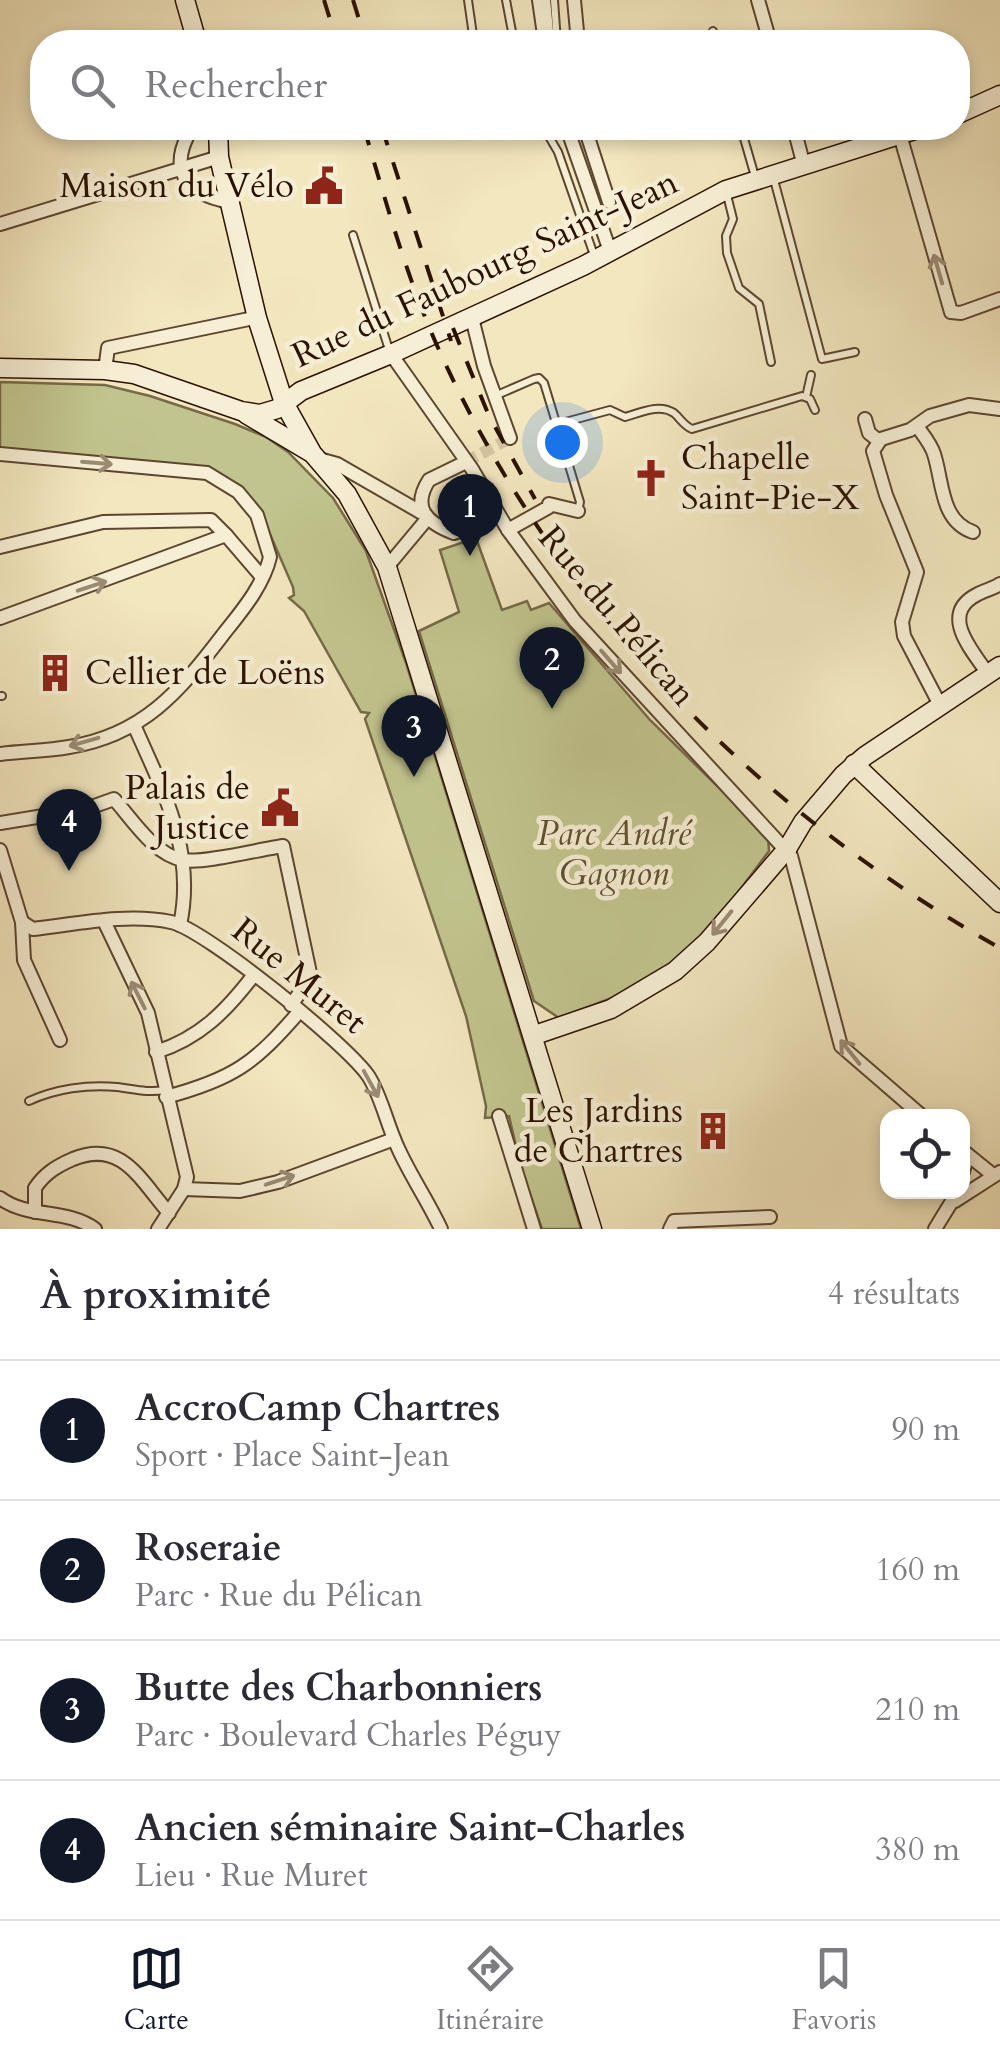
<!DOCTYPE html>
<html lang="fr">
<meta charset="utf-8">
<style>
:root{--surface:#fff;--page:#f7f7f7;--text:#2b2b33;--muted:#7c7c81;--line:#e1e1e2;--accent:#111827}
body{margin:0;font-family:Cardo,serif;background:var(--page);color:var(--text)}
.controls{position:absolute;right:30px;bottom:30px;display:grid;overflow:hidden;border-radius:20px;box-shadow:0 5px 15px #0003}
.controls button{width:90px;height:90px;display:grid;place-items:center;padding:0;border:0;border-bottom:2px solid var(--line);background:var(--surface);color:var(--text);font:50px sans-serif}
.you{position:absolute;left:562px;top:442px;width:35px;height:35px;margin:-25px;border:8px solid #fff;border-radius:50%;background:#1a73e8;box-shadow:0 0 0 15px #1a73e833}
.badge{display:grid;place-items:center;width:65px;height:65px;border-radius:50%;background:var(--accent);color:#fff;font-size:32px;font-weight:700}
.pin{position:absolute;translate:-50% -82px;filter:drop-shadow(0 2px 5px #0008)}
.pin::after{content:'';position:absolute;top:52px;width:35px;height:30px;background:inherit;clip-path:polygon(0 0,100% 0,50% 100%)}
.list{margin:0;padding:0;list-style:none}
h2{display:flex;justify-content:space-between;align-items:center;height:130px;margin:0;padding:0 40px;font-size:42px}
h2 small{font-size:32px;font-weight:400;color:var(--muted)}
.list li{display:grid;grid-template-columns:65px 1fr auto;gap:30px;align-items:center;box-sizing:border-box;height:140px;padding:0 40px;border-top:2px solid var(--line)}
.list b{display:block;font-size:38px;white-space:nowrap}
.list p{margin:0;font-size:32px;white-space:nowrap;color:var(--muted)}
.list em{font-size:32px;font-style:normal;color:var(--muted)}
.icon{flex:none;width:55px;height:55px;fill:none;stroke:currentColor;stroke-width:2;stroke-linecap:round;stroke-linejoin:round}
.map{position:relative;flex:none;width:1000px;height:1229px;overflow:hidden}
.search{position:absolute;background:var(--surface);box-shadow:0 5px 15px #0003;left:30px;right:30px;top:30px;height:110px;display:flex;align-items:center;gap:25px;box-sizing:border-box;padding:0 35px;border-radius:40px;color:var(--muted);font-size:38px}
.sheet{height:690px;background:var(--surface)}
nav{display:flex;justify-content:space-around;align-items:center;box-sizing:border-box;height:140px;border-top:2px solid var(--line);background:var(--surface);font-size:28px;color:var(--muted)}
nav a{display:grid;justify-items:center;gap:5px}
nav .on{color:var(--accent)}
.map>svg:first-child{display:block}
</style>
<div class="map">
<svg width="1000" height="1229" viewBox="0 0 1000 1229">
<rect width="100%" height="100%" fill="#f3e7bf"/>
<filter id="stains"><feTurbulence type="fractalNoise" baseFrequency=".002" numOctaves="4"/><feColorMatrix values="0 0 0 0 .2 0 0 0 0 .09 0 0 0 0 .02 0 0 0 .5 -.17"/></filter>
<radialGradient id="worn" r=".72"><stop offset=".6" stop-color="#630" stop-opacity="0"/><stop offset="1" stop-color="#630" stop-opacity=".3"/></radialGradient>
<g fill="#c1c48e" stroke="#766a47" stroke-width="2.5">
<path d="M0 382 105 385 150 396 235 424 266 437 288 452 333 498 366 551 406 663 581 1229H542L521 1168 509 1116 485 1118 486 1106 466 1016 365 719 369 713 361 712 304 611 289 598 294 595 293 587 259 509 232 482 0 451Z"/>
<path d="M476 538 502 610 527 601 531 610 549 603 650 720 768 836 769 851 707 934 646 985 559 1018 534 1001 419 631 459 612 440 550Z"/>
</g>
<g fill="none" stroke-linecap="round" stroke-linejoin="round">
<path stroke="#d5c7a2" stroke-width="12" stroke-dasharray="12 6" stroke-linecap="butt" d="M466 462 510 438"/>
<g stroke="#5c4630" stroke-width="10">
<g id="lane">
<path d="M468 0 474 42"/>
<path d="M506 0 514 42"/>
<path d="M536 0 542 42"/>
<path d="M554 0 557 42"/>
<path d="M713 31 716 42"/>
<path d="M501 128H513"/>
<path d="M544 128 558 152 595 258"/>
<path d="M741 128 756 180"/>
<path d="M773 176 822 359 855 352"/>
<path d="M726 191 733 219 726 236 727 253 739 288 759 304 771 362"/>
<path d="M353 235 390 353"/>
<path d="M497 395 534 379 539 378 544 383 580 502 578 511"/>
<path d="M806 397 811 375"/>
<path d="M558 424 610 410 625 417C640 413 659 403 674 413 681 419 683 425 692 429L802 396 810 399 815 410"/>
<path d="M0 696H2"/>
<path d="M29 1101C55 1089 88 1084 117 1087 134 1089 147 1093 165 1090"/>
</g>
</g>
<g stroke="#5c4630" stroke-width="16">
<g id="street">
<path d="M544 0 548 42"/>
<path d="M574 0 578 42"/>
<path d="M758 0 770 42"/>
<path d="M192 128C167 169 185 194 230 202"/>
<path d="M567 128 610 251"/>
<path d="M585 128 609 202"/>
<path d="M794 128 804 166"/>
<path d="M900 135 951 312 961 313 1000 299"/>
<path d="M0 224 219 157"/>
<path d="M472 318 484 366 510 438"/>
<path d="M391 354 472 469 508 530 575 621 791 856 841 1046 922 1116"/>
<path d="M105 370 108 348 249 319"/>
<path d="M865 419 869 433 879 441"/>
<path d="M917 426C923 435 931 444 934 454 943 481 940 521 973 532"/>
<path d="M0 454 207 473 238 492 257 515 270 557C263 587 240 613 222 636 179 692 143 735 69 747 47 751 23 751 0 754"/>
<path d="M319 459 337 464 422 513"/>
<path d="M466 462 429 480C411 508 427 523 454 533L499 516"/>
<path d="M508 530 549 507V504L578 511"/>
<path d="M0 547 103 522 211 520 226 535"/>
<path d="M387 567 427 519"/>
<path d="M0 618 226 535 262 577"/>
<path d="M988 674C972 650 938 614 978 594 985 590 993 589 1000 584"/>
<path d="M940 705 904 636 902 622 917 572 886 495 873 451 881 439 910 430 930 416 969 405 1000 409"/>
<path d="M134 725C163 791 196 851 180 925"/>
<path d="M0 823 86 809 114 799C132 819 154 855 183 860 202 864 261 849 283 846L310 973 306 984 291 1005"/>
<path d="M0 850 22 922 24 960 60 1040"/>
<path d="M104 921 148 1013 187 1177 184 1189 158 1229"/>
<path d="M22 922 33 929C77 924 127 913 171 922 205 929 349 1046 369 1077 382 1098 387 1125 398 1148 410 1175 428 1201 441 1229"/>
<path d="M156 1052C200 1038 226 1011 253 976"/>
<path d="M166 1097C233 1079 254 1064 299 1012"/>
<path d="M499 1116 534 1229"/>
<path d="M962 1150 993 1175"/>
<path d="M962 1175 968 1155"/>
<path d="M184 1189 240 1191 278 1182 394 1139"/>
<path d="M0 1198C28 1219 66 1208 95 1229"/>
<path d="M955 1201 1000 1172"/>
<path d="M35 1212V1188C45 1173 57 1166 73 1159 122 1139 140 1180 169 1213"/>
<path d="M670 1229 674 1221 770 1217"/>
<path d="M935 1229 957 1193"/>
</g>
</g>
<g stroke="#2a1100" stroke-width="21">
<g id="secondary">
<path d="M185 0 197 42"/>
<path d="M958 114 1000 95"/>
<path d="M218 128 219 157 257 318 284 403 312 453 347 494 387 567 592 1229"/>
<path d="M0 368 105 370 134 374 241 411 260 414 277 409 301 391 391 354 583 266 726 190 921 128"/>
<path d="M246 414 310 452"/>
<path d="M854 764 1000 903"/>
<path d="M535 1035 611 1009 675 971 707 942 787 849 803 822 843 775 865 756 1000 666"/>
</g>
</g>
<use href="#lane" stroke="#f7efd5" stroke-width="6"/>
<use href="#street" stroke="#f7efd5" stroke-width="12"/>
<use href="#secondary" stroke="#f7efd5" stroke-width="18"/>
<g stroke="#2a1100" stroke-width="4" stroke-dasharray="18 18" stroke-linecap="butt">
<path d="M324 0 337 42"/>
<path d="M353 0 366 42"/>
<path d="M364 128C386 202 407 279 439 350 554 605 757 811 1000 948"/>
<path d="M382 128 451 341"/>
<path d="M453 328 489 416 535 499"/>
</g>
</g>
<defs><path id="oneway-shaft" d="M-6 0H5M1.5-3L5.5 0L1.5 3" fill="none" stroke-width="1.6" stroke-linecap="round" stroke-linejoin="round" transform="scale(2.5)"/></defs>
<g stroke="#9b8b75">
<use href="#oneway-shaft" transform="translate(938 269) rotate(-106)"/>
<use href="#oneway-shaft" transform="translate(97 463) rotate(5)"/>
<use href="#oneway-shaft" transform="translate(92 586) rotate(-18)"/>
<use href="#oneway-shaft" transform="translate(611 662) rotate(49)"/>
<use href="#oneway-shaft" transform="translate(84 742) rotate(164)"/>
<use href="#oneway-shaft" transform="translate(722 923) rotate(129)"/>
<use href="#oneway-shaft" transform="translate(138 995) rotate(-117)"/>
<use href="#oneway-shaft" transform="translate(850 1052) rotate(-129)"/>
<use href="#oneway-shaft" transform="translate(371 1084) rotate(61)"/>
<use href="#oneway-shaft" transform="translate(280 1180) rotate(-18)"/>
</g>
<defs>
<g id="civic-bare" transform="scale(3)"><path d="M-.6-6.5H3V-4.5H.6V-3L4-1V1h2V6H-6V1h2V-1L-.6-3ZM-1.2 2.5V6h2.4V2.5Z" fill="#8f2418" stroke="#f7efd5" stroke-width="2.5" paint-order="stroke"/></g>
<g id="church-bare" transform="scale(3)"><path d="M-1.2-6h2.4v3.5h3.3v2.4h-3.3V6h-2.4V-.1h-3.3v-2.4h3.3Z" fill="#8f2418" stroke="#f7efd5" stroke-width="2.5" paint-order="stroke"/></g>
<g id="building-bare" transform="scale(3)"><path d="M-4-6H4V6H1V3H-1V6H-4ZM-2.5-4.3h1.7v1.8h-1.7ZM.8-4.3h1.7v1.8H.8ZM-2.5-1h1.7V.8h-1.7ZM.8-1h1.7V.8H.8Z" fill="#8f2418" stroke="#f7efd5" stroke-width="2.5" paint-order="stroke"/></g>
</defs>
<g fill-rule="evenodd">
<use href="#civic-bare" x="324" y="186"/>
<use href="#church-bare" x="651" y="478"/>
<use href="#building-bare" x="55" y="673"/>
<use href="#civic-bare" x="280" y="808"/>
<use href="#building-bare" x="713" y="1131"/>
</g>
<g text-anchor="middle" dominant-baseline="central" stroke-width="9" stroke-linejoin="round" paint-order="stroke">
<g font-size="35" fill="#2a1100" stroke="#f7efd5" text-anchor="end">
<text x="294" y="186">Maison du Vélo</text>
<text x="681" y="458" text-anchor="start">Chapelle<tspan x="681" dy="40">Saint-Pie-X</tspan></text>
<text x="85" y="673" text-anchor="start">Cellier de Loëns</text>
<text x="250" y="788">Palais de<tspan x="250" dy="40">Justice</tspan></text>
<text x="683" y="1111">Les Jardins<tspan x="683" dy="40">de Chartres</tspan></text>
</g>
<g font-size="35" fill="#2a1100" stroke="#f7efd5">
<text transform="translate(485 269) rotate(-25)">Rue du Faubourg Saint-Jean</text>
<text transform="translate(617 616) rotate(50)">Rue du Pélican</text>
<text transform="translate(299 976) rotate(39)">Rue Muret</text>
</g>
<g font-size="35" font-style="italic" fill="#5f5032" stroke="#f7efd5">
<text x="614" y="834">Parc André<tspan x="614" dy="40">Gagnon</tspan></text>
</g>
</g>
<rect width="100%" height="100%" filter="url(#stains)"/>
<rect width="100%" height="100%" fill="url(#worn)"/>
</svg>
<div class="controls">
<button><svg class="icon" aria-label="locate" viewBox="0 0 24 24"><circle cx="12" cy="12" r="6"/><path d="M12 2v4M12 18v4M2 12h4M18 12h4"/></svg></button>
</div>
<div class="you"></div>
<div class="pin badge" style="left:470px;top:556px">1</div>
<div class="pin badge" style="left:552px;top:709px">2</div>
<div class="pin badge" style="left:414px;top:777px">3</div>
<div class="pin badge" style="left:69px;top:871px">4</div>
<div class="search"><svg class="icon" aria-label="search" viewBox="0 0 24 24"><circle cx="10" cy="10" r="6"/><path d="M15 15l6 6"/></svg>Rechercher</div>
</div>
<section class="sheet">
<h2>À proximité<small>4 résultats</small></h2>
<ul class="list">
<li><span class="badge">1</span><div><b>AccroCamp Chartres</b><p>Sport · Place Saint-Jean</p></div><em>90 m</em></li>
<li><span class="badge">2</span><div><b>Roseraie</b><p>Parc · Rue du Pélican</p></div><em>160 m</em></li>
<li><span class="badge">3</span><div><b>Butte des Charbonniers</b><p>Parc · Boulevard Charles Péguy</p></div><em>210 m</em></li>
<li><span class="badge">4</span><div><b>Ancien séminaire Saint-Charles</b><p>Lieu · Rue Muret</p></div><em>380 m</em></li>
</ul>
</section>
<nav>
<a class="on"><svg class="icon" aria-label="map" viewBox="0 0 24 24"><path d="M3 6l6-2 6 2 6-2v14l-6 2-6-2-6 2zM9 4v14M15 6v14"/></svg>Carte</a>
<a><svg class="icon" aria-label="directions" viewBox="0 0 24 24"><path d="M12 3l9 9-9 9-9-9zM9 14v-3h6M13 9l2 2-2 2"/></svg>Itinéraire</a>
<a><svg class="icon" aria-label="saved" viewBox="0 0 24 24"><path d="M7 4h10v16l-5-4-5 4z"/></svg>Favoris</a>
</nav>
